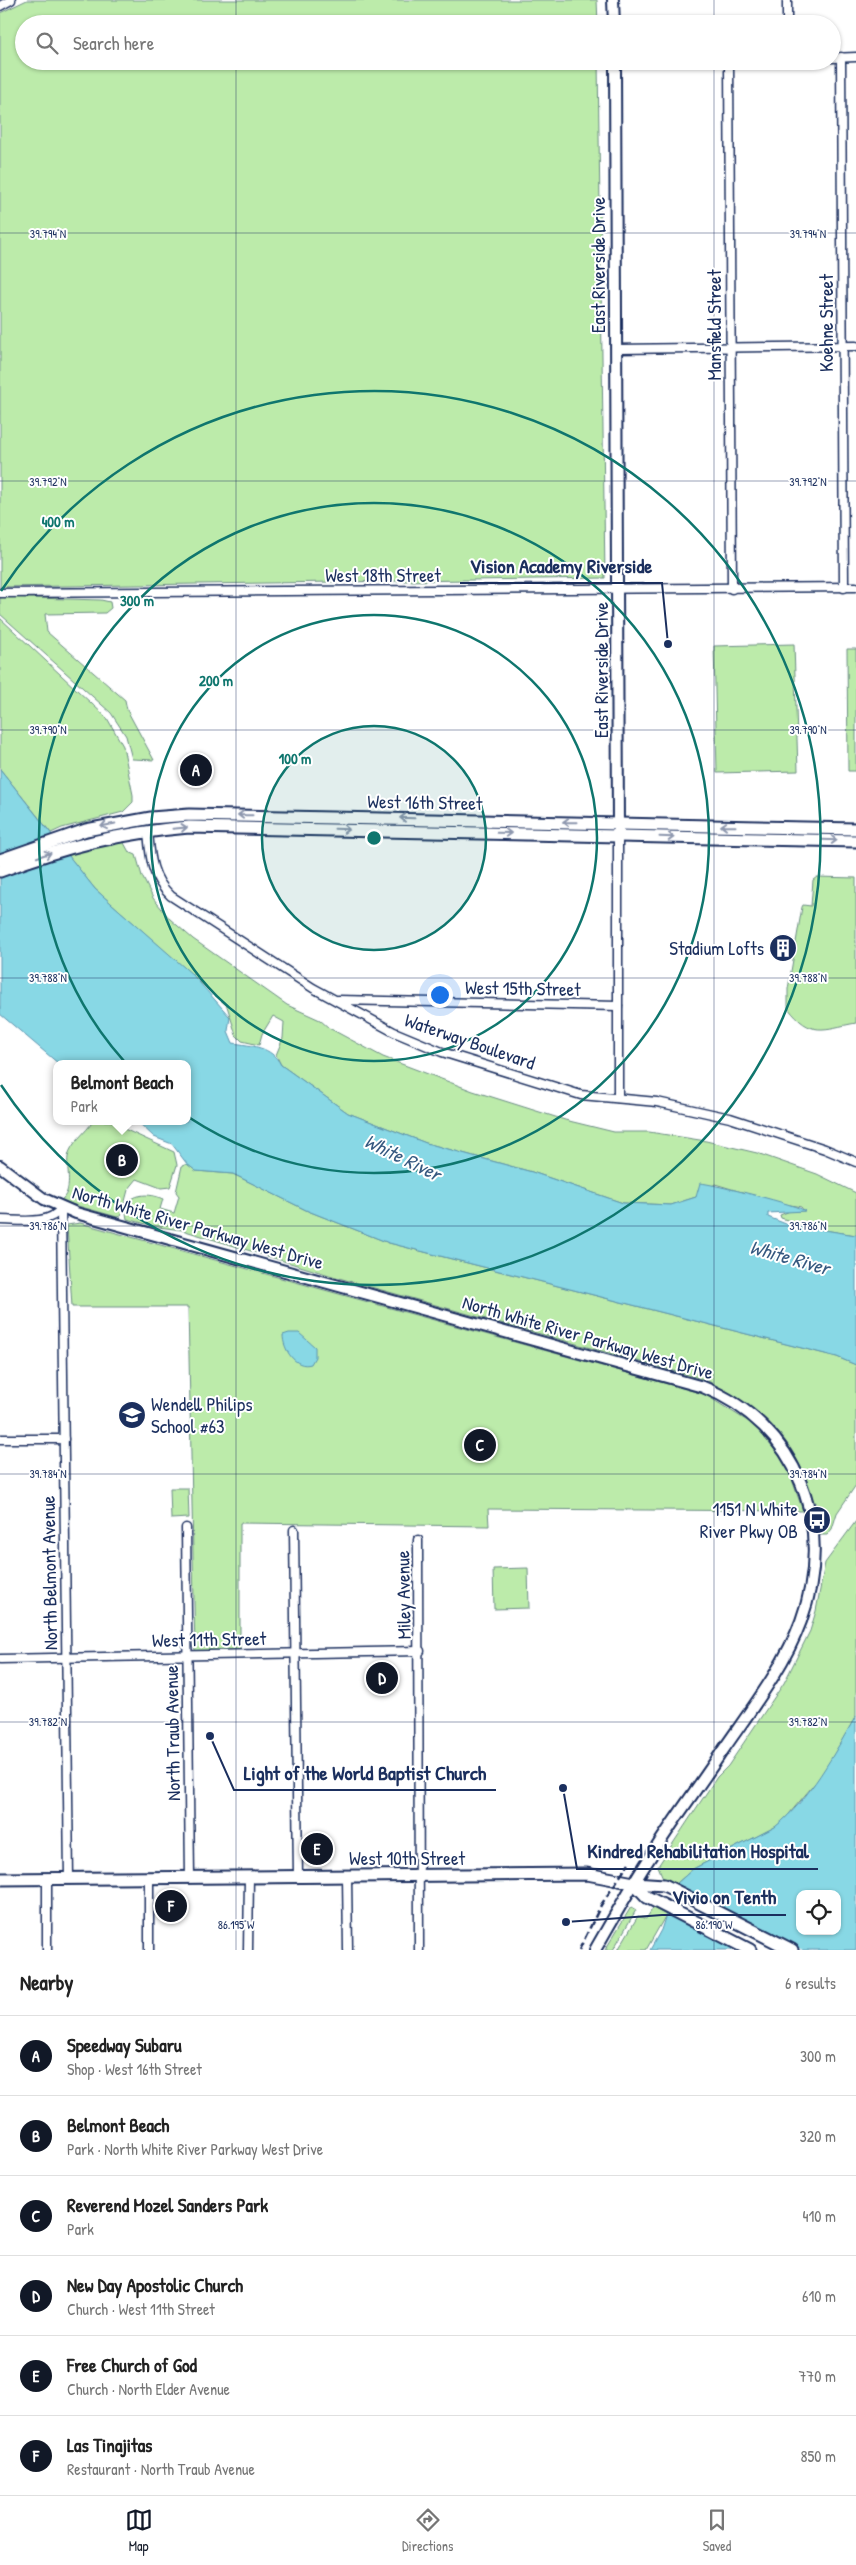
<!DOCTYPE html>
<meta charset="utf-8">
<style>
:root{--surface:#fff;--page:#f2f2f2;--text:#222;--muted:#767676;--line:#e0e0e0;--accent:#111827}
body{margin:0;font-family:"Patrick Hand",sans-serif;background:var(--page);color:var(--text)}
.controls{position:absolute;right:15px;bottom:15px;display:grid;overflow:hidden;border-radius:10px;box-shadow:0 1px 4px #0004}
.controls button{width:45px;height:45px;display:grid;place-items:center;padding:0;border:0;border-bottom:1px solid var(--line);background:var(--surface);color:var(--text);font:25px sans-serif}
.you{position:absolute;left:439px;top:994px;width:18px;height:18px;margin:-12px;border:4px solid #fff;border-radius:50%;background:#1a73e8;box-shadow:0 0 0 8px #1a73e833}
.badge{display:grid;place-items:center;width:32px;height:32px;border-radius:50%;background:var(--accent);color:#fff;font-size:16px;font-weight:700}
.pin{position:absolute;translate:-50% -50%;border:2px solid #fff;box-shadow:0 1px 5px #0006}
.popup{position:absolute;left:53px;top:1060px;width:138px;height:65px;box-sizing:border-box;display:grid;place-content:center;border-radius:10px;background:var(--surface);filter:drop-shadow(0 1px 4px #0005);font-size:16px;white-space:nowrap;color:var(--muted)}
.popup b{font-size:19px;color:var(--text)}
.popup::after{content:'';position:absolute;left:50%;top:100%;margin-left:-10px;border:10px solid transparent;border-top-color:var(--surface)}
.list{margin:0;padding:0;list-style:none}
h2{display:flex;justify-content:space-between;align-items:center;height:65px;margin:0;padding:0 20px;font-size:21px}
h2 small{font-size:16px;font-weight:400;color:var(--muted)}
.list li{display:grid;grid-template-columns:32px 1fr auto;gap:15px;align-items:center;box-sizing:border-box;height:80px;padding:0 20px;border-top:1px solid var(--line)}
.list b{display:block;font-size:19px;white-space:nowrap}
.list p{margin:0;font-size:16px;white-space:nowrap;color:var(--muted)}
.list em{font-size:16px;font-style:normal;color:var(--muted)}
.icon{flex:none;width:28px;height:28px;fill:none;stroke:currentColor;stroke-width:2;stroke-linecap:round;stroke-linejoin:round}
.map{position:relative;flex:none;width:856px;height:1950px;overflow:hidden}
.search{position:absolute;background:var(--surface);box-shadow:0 1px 4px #0004;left:15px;right:15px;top:15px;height:55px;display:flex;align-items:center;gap:12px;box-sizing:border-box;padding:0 18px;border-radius:28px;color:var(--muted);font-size:19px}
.sheet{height:545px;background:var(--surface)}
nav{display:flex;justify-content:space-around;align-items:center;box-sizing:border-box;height:70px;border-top:1px solid var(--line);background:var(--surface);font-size:14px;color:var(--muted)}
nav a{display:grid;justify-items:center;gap:2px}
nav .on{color:var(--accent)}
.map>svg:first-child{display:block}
</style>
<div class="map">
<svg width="856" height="1950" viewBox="0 0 856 1950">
<rect width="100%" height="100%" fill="#fff"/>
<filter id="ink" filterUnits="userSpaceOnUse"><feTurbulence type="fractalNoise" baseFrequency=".02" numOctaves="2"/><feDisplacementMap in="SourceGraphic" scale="10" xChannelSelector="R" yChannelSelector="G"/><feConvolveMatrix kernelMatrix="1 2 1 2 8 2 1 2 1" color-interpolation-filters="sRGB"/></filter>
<g filter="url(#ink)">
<g fill="#bcebaa" stroke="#6c8d84">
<path d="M27 0H597L598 24H24V61H598L605 578 0 587V13Z"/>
<path d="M0 597 101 600 110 602 111 608 105 613 45 614 47 632 125 700 127 710 154 760 132 759 126 736 111 713 0 614Z"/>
<path d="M0 618 107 718 123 746 133 795V802L123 812 62 828 51 833 0 769Z"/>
<path d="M794 644 798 771 717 773 714 646Z"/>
<path d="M847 649H856V771H848Z"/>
<path d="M123 841 129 852 136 855 142 876 153 898 170 919 193 939 287 1005 320 1020 329 1028 383 1057 473 1091 565 1120 614 1132H649L706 1141 757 1153 817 1174 856 1193V1235L811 1228 781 1218 780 1215 790 1211H804L801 1207 775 1202 715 1184 696 1197 671 1205 623 1203 532 1172 426 1143 348 1113 281 1065 276 1055 283 1038 284 1022 273 1016 262 1034 259 1045 242 1041 236 1035 227 1006 95 889 67 854Z"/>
<path d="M817 877 856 878V1023C823 1029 811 1038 788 1008V989L802 907 803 905 811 906 813 880Z"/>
<path d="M93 1121H114L122 1128 174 1152 177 1165 170 1187 161 1188 137 1179 128 1190 121 1216 117 1217 60 1201C74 1191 66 1171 68 1157 70 1143 86 1133 93 1121Z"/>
<path d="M187 1164 196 1171 233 1174 308 1211 389 1243 837 1357 856 1365V1485L837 1513 832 1529 827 1535H820L816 1502H813C796 1438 763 1409 706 1380L349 1281 182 1230 158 1227 127 1219C121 1194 146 1191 163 1199L160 1209 174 1213 179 1196 176 1192 182 1166Z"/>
<path d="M80 1223 704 1394 754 1425 787 1465 803 1511 488 1509 489 1526 240 1523V1652H195L188 1307H72L67 1225Z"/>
<path d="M170 1488H188L189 1518 171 1519Z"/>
<path d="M856 1521V1716L822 1775 784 1820 775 1827 693 1869 676 1884 663 1878 658 1866 717 1777 728 1766 784 1683 810 1631 816 1611 825 1563Z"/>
<path d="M528 1568 529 1608 494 1609 493 1569Z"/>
<path d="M631 1907 636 1910 613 1950H605Z"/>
<path d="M653 1908 666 1915 646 1950H618L638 1916 646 1919Z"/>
</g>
<g fill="#88d8e5" stroke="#5c94af" fill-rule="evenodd">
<path d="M0 769 95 889 193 975 230 1017 228 1031 233 1043C252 1046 271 1046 281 1065L348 1113 426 1143 532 1172 623 1203 671 1205 696 1197 700 1183C713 1184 799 1205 805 1211L768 1213V1217L786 1224 856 1235V1365L837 1357 389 1243 308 1211 233 1174 196 1171 187 1164 172 1144 154 1137 137 1121H187V1064H59L0 1014Z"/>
<path d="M289 1333H299L315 1347V1357L311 1364C295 1369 283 1349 283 1335Z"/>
<path d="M856 1716V1950H650L661 1930 676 1884 693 1869 775 1827C811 1798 833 1755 856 1716ZM800 1894H837V1931H800Z"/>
</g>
<path fill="#fff" d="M673 1883 803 1950H735L664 1913Z"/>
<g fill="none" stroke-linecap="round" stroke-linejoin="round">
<g stroke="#1b2f5e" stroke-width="11">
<g id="street">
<path d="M787 0V24"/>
<path d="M0 6 11 0"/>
<path d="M841 57 844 588"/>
<path d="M832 58 856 57"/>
<path d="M729 61 732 589"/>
<path d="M617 349 856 346"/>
<path d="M0 593 856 587"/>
<path d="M148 831C150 855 151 878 171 896L313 988 394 1032 442 1052 581 1095 657 1102 730 1118 825 1149 856 1162"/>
<path d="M618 835V1098"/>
<path d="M338 1000 618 1006"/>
<path d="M61 1208 69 1879"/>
<path d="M0 1220C19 1220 50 1226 61 1208"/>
<path d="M0 1439H64"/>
<path d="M186 1528 190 1878"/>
<path d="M294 1530 298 1877"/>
<path d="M418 1540 419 1950"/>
<path d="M0 1659 420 1651"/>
<path d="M347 1876 348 1950"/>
<path d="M149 1878V1950"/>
<path d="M47 1879V1950"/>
<path d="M248 1950 249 1877"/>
</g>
</g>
<g stroke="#1b2f5e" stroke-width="14">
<g id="secondary">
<path d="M613 0 614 24"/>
<path d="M615 61 618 832"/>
<path d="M0 1166 44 1199 76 1213 703 1387C798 1425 836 1526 801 1621 783 1670 748 1713 719 1756 697 1789 672 1822 651 1856 631 1886 613 1919 595 1950"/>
</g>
</g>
<g stroke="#1b2f5e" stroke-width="15">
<g id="primary">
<path d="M0 860 86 830 151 818 189 815 856 829"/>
<path d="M0 871C66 846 119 833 189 827L856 841"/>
<path d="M0 1879 587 1874 634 1883 664 1885 792 1950"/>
<path d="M634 1883 647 1897 750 1950"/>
</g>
</g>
<use href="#street" stroke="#fff" stroke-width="8"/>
<use href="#secondary" stroke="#fff" stroke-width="10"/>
<use href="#primary" stroke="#fff" stroke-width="11"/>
<path stroke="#1b2f5e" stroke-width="2.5" stroke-dasharray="8 4" stroke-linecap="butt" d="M579 1950 601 1905 629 1863"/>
</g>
<defs><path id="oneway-shaft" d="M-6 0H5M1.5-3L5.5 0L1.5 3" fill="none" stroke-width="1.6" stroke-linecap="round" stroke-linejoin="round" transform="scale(1.25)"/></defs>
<g stroke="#8d97ae">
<use href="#oneway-shaft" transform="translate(245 815) rotate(-179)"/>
<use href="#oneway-shaft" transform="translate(407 818) rotate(-178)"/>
<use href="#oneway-shaft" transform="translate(570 822) rotate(-179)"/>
<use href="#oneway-shaft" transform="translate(108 825) rotate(168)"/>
<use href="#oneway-shaft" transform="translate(728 826) rotate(-179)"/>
<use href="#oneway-shaft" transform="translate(180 828) rotate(-5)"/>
<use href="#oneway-shaft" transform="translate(342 829) rotate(2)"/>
<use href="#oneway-shaft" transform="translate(504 833) rotate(1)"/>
<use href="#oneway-shaft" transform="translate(667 837) rotate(2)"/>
<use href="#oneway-shaft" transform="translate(830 840) rotate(2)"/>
<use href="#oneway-shaft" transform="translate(44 855) rotate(-18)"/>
</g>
</g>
<path fill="none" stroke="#1b2f5e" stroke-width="1" stroke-opacity="0.45" d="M236 0V24M714 0V24M236 61V1950M714 61V1950M0 233H856M0 481H856M0 730H856M0 978H856M0 1226H856M0 1474H856M0 1722H856"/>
<circle cx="374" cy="838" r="112" fill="#0f766e" fill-opacity=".12"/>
<g fill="none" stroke="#0f766e" stroke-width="2.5">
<circle cx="374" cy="838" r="112"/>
<circle cx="374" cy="838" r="223"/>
<circle cx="374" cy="838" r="335"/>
<path d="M1 591A447 447 0 1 1 1 1085"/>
</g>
<defs>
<g id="building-disc" transform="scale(1.4375)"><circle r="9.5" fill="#1b2f5e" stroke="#fff"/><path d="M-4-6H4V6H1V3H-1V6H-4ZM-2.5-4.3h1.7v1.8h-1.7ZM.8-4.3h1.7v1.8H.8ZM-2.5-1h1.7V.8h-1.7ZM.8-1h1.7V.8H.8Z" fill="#fff"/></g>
<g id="school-disc" transform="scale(1.4375)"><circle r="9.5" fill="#1b2f5e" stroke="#fff"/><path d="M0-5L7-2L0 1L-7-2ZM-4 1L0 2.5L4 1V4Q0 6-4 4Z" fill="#fff"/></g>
<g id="bus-disc" transform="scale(1.4375)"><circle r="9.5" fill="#1b2f5e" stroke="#fff"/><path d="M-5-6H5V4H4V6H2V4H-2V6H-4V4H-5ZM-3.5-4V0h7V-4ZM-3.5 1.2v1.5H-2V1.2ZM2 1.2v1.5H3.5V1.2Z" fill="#fff"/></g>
</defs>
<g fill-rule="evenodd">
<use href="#building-disc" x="783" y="948"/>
<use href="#school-disc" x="132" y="1415"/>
<use href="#bus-disc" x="817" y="1520"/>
</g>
<g text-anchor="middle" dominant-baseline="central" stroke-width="4" stroke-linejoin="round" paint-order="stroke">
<g font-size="19" fill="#1b2f5e" stroke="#fff">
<text transform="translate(598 265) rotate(-90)">East Riverside Drive</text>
<text transform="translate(826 323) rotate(-90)">Koehne Street</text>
<text transform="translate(714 325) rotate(-90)">Mansfield Street</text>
<text x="383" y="575">West 18th Street</text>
<text transform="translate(601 670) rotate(-90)">East Riverside Drive</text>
<text transform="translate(425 802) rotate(1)">West 16th Street</text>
<text transform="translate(523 988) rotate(1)">West 15th Street</text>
<text transform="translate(470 1041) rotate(19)">Waterway Boulevard</text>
<text transform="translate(198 1227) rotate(16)">North White River Parkway West Drive</text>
<text transform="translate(588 1337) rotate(16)">North White River Parkway West Drive</text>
<text transform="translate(49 1573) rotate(-91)">North Belmont Avenue</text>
<text transform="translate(403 1595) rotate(-91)">Miley Avenue</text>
<text transform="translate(209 1639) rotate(-1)">West 11th Street</text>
<text transform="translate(172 1733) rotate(-91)">North Traub Avenue</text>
<text x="407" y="1858">West 10th Street</text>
</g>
<g font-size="19" fill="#1b2f5e" stroke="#fff" text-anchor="end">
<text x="764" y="948">Stadium Lofts</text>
<text x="151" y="1404" text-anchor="start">Wendell Philips<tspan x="151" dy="22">School #63</tspan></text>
<text x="798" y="1509">1151 N White<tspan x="798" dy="22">River Pkwy OB</tspan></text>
</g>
<g font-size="20" font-style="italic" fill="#365980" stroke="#fff">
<text transform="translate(403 1157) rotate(26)">White River</text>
<text transform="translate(790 1257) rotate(16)">White River</text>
</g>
</g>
<g font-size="12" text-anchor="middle" fill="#1b2f5e" stroke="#fff" stroke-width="4" stroke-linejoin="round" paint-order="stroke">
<text x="48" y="238">39.794°N</text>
<text x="808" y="238">39.794°N</text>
<text x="48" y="486">39.792°N</text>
<text x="808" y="486">39.792°N</text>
<text x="48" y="734">39.790°N</text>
<text x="808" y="734">39.790°N</text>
<text x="48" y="982">39.788°N</text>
<text x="808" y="982">39.788°N</text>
<text x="48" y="1230">39.786°N</text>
<text x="808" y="1230">39.786°N</text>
<text x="48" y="1478">39.784°N</text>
<text x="808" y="1478">39.784°N</text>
<text x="48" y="1726">39.782°N</text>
<text x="808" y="1726">39.782°N</text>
<text x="236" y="1929">86.195°W</text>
<text x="714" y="1929">86.190°W</text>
</g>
<circle cx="374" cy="838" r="8" fill="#0f766e" stroke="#fff" stroke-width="2.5"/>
<g font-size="15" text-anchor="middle" font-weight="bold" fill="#0f766e" stroke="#fff" stroke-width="4" stroke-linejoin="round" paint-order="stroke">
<text x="58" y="527">400 m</text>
<text x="137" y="606">300 m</text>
<text x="216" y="686">200 m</text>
<text x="295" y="764">100 m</text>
</g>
<path fill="none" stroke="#1b2f5e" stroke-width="2" d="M668 644L662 583H460M210 1736L234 1790H496M563 1788L577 1869H818M566 1922L662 1915H786"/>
<g fill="#1b2f5e" stroke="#fff" stroke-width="2">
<circle cx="668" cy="644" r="5"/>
<circle cx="210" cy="1736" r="5"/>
<circle cx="563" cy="1788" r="5"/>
<circle cx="566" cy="1922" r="5"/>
</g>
<g font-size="20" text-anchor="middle" font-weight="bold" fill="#1b2f5e" stroke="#fff" stroke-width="4" stroke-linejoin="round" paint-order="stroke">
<text x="561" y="573">Vision Academy Riverside</text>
<text x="365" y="1780">Light of the World Baptist Church</text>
<text x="698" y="1858">Kindred Rehabilitation Hospital</text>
<text x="724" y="1904">Vivio on Tenth</text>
</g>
</svg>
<div class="controls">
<button><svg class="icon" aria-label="locate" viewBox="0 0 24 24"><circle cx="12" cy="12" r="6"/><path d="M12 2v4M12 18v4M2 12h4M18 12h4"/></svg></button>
</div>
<div class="you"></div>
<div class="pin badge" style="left:196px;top:770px">A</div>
<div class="pin badge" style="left:122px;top:1160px">B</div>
<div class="popup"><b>Belmont Beach</b>Park</div>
<div class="pin badge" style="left:480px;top:1445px">C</div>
<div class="pin badge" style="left:382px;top:1678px">D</div>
<div class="pin badge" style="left:317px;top:1849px">E</div>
<div class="pin badge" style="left:171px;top:1906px">F</div>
<div class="search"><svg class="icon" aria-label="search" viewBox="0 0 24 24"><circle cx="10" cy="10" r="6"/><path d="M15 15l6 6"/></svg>Search here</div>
</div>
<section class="sheet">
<h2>Nearby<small>6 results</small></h2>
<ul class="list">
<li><span class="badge">A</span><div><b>Speedway Subaru</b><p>Shop · West 16th Street</p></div><em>300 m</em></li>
<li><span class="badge">B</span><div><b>Belmont Beach</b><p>Park · North White River Parkway West Drive</p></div><em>320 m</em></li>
<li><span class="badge">C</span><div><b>Reverend Mozel Sanders Park</b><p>Park</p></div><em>410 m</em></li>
<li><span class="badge">D</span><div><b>New Day Apostolic Church</b><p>Church · West 11th Street</p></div><em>610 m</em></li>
<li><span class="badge">E</span><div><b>Free Church of God</b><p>Church · North Elder Avenue</p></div><em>770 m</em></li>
<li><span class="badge">F</span><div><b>Las Tinajitas</b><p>Restaurant · North Traub Avenue</p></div><em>850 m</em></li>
</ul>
</section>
<nav>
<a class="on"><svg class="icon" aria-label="map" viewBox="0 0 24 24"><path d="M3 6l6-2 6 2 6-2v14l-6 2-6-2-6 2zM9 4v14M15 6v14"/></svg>Map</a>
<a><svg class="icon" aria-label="directions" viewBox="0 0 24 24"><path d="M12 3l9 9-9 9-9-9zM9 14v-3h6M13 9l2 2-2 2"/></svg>Directions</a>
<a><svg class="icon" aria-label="saved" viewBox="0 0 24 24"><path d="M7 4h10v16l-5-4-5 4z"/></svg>Saved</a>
</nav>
